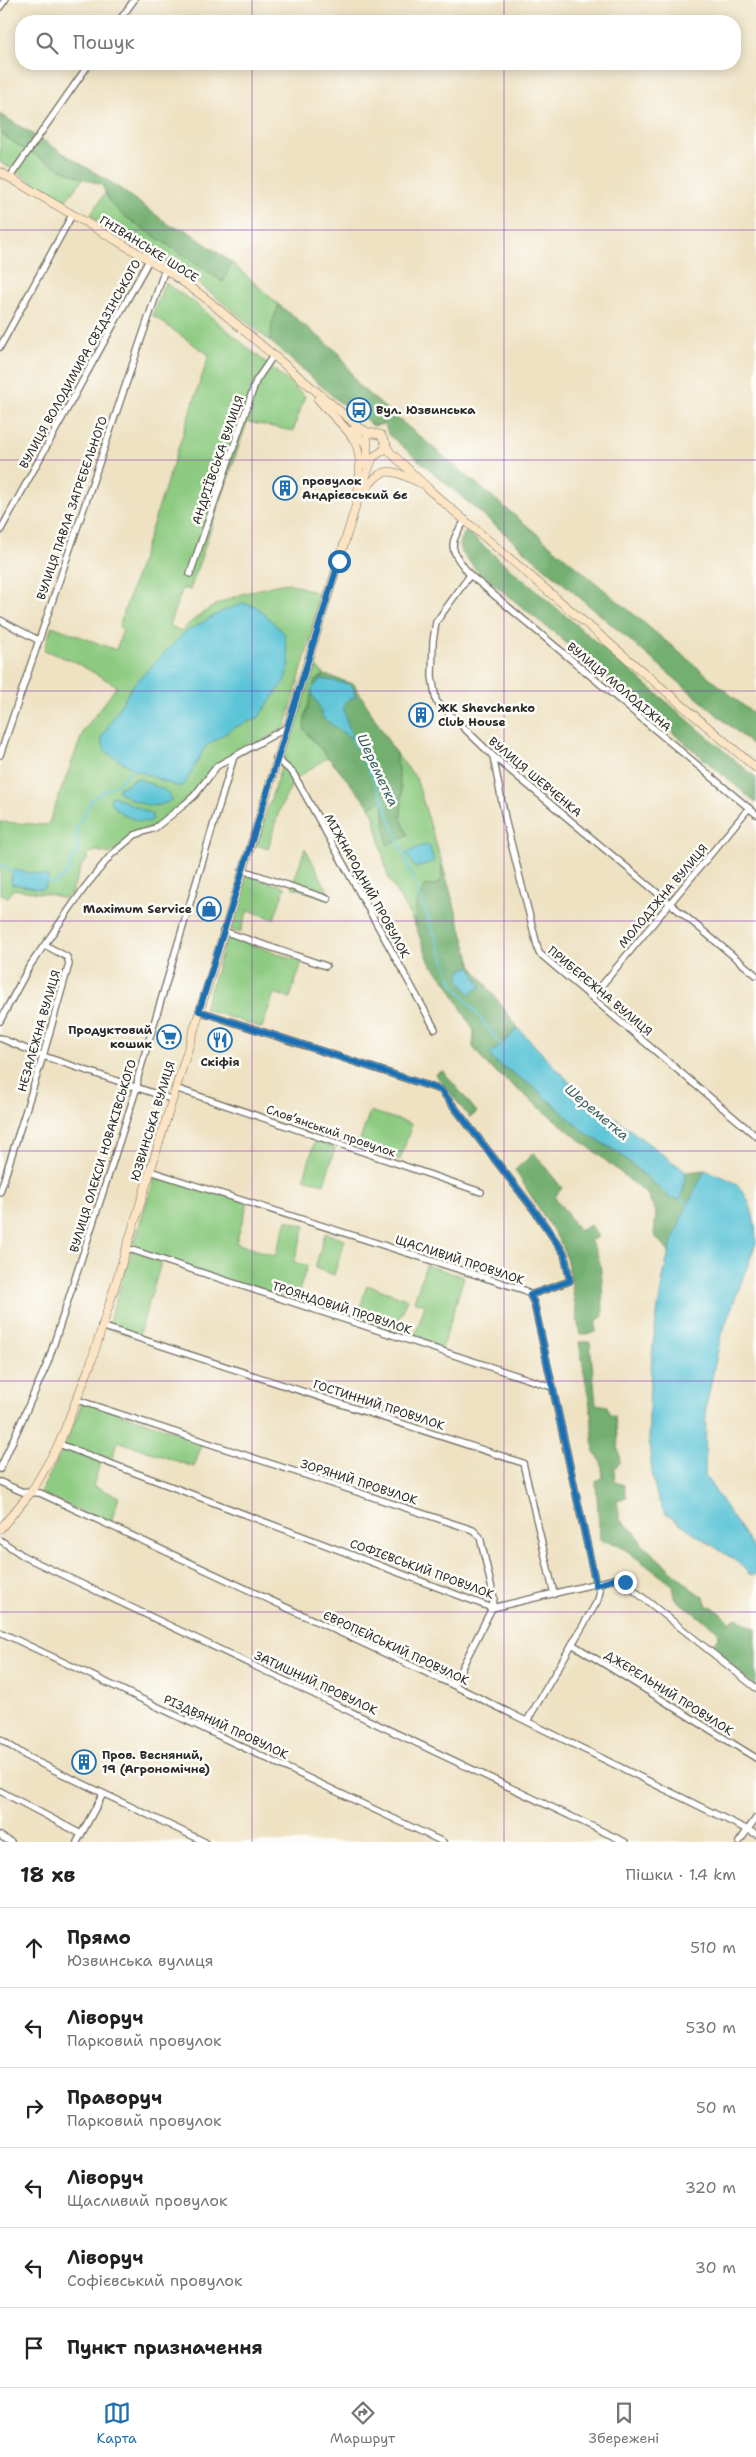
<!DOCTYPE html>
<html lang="uk">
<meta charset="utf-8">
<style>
:root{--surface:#fff;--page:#f2f2f2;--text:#222;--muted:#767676;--line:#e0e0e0;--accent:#1f6fb2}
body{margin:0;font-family:"Shantell Sans",sans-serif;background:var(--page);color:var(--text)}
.stop{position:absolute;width:15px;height:15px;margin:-11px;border:4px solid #1f6fb2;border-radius:50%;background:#fff}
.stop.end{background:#1f6fb2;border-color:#fff;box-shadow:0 1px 5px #0008}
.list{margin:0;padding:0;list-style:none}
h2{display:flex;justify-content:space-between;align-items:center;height:65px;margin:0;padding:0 20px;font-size:21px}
h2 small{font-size:16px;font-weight:400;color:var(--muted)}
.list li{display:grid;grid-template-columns:32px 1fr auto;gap:15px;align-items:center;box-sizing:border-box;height:80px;padding:0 20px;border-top:1px solid var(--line)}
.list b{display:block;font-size:19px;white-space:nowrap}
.list p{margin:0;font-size:16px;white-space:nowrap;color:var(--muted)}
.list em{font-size:16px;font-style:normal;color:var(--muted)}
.icon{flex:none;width:28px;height:28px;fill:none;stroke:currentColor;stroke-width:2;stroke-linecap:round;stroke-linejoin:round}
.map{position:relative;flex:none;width:756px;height:1842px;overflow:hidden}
.search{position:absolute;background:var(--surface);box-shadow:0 2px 12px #0003;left:15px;right:15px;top:15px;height:55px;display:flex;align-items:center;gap:12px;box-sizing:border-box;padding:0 18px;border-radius:20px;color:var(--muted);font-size:19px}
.sheet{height:545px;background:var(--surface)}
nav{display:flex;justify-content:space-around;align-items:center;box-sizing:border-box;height:70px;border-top:1px solid var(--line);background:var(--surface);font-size:14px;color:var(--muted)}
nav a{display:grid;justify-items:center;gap:2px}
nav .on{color:var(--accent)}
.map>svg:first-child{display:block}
</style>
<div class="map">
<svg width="756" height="1842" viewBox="0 0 756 1842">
<rect width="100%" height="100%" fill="#fdfcf7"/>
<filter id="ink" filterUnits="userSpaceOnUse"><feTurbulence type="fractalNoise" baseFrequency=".02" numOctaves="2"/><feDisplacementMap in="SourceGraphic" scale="10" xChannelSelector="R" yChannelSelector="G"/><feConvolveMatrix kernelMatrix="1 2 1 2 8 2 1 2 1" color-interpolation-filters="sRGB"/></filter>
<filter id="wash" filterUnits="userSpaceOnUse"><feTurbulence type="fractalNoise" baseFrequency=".0096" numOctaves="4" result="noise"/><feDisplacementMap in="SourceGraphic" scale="20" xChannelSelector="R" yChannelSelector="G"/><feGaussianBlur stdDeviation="1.12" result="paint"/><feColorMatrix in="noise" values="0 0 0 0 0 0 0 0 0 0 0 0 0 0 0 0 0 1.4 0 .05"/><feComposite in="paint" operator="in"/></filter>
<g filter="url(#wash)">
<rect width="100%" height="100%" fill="#eee2c3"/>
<g fill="#8dcb81" stroke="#5c7b56">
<path d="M0 133 19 146 83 179 65 201 0 162Z"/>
<path d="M106 192 109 201 223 282 232 263 279 305 272 323 270 341 201 285 90 215Z"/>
<path d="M165 283 195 303 305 396 293 431 247 422 190 590 183 588 169 625 181 631C213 600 239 594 280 584L289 583 323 595 285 728 220 764 198 791 158 827 135 835 110 854 97 851 89 853 86 862 82 864 71 894 63 899 53 895 13 889 8 897 0 893V822L48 825 84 730 117 686 75 662 44 650 52 626 116 650 123 629 119 627 209 355 152 315Z"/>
<path d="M314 665 325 675 320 677 308 735 328 757 294 780 279 811 268 849 256 845Z"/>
<path d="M395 752 416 778 441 860 442 879 416 904 415 925 388 877 374 816 370 807 383 799 384 819 401 818V794Z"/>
<path d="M305 848 331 897 328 899 292 887Z"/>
<path d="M246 875 285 887 274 919 248 910 240 933 229 929Z"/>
<path d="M227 936 302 962 290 998 274 993 262 1028 204 1009Z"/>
<path d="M370 1111 412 1124 400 1160 358 1146Z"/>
<path d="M315 1141 335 1148 324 1184 304 1178Z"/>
<path d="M156 1173 248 1202 236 1243 275 1256 287 1220 305 1226 294 1262 307 1266 296 1301 162 1260 138 1338 107 1328Z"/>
<path d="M325 1233 345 1240 334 1275 315 1268Z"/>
<path d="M426 1265 464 1277 442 1349 414 1339 425 1305 414 1301Z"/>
<path d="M367 1285 407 1299 395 1333 356 1321Z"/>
<path d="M83 1401 203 1441 194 1467 118 1441 110 1464 101 1460 93 1486 119 1497 110 1525 40 1493 65 1446Z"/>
</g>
<g fill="#72af6f" stroke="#4e6d4d">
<path d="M0 114 115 185 171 226 186 230 232 263 223 282 121 214 109 201 102 185C66 174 31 154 0 133Z"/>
<path d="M279 305 339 353 359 386 756 716V748L388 434 385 424 373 426 357 412 338 401 270 341 272 323Z"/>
<path d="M466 531 756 778V803L558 636 476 570 460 550V540Z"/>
<path d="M325 675 354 684 395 752 402 794 401 818 408 835 387 845 383 800 370 807 304 729 305 717 315 681Z"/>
<path d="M441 860 472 966 518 1028 501 1046 490 1053 493 1060 535 1088 587 1134 619 1153 642 1174 684 1191 686 1172 705 1170 669 1252 654 1235 656 1212 647 1194 486 1064 473 1047 474 1031 447 983 430 963 415 925 416 904 425 886 438 884 442 879Z"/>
<path d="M443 1071 477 1112 470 1118 435 1074Z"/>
<path d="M534 1153 562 1188 555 1197 579 1231 591 1225 598 1237 590 1241C605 1260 602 1294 603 1316L596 1321V1332L580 1335 570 1274 563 1247 515 1170Z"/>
<path d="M579 1342H590L596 1404 607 1406 610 1414 615 1416 620 1463 614 1468 615 1482 624 1485 627 1498 617 1501 620 1520 635 1532 642 1544 693 1590 704 1597 707 1606 713 1607 730 1622 737 1618 756 1629V1687L708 1649 719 1637 718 1631 675 1599 673 1592 674 1586 619 1545 600 1540 596 1482 603 1477 601 1461 594 1453 591 1412Z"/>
</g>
<g fill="#5bc4d7" stroke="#437881">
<path d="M243 603 257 607 284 633 290 664 284 682 258 718 235 727 206 746 184 785 178 787 133 769 105 751 101 738 133 685 185 632 221 612Z"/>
<path d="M321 679 349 684 354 689 355 697 346 701 343 707 352 739 323 718 318 703 312 695V688Z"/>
<path d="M137 778 164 790 173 799C155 812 136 803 119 792L118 789Z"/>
<path d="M113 796 152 814V820C141 827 111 811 110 798Z"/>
<path d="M429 845 434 861 415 868 406 853 421 846Z"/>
<path d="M14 870 48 876 45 888C37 891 23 884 12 885L11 878Z"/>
<path d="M470 966 481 987 469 994 459 979 460 971Z"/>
<path d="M518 1028 575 1088 686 1172 681 1199 671 1198 619 1153 587 1134 535 1088 493 1060 490 1053 501 1046Z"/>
<path d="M705 1170C714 1174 729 1178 737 1185 752 1198 756 1224 756 1243L721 1336 706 1406 705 1476 756 1552V1575L749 1574 740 1564 666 1514C634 1472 654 1304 669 1253 677 1224 692 1197 705 1170Z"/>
</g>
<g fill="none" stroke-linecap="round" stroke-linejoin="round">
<g stroke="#5bc4d7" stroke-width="2">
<path d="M352 738 378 788 453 983 502 1046"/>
<path d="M0 864 15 874"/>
<path d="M46 880 54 884 65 876 78 849 76 829 92 799 117 784 133 768"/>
<path d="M680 1198 688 1205"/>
</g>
</g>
</g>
<g filter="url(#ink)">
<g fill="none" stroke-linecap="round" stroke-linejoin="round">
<g stroke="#6f6b60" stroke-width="8">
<g id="street">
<path d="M0 7 5 0"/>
<path d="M119 21 134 0"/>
<path d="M10 177 89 64"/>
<path d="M0 347 72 215"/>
<path d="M466 520C445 546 452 551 470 575L436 622 433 641 432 676 436 701 493 756 756 975"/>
<path d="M0 531 149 260"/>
<path d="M190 574 256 381 273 356"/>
<path d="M470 575 756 814"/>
<path d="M0 620 38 640"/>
<path d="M0 755 165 269"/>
<path d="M493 756 506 823 539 953 756 1136"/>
<path d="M276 758 293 773 435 1029"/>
<path d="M242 870 328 899"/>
<path d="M223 931 326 966"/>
<path d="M592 997 749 808"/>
<path d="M199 1011 441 1090 534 1210 564 1253 570 1281 530 1295"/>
<path d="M0 1021 29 967 85 887 111 855 135 835 155 828 185 804 195 795 217 766 286 728"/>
<path d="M0 1038 43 1056 171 1099"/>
<path d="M175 1088 481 1192"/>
<path d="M150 1171 524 1290 530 1295 534 1303 596 1585 600 1591 598 1600 527 1721"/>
<path d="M0 1192 43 1056 69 964 67 957 45 945"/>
<path d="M126 1248 552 1387"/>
<path d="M101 1326 523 1463 554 1594"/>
<path d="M77 1400 473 1530 480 1537 494 1598 492 1608 453 1685"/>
<path d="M59 1444 492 1608 615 1579 621 1580 756 1688"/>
<path d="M0 1469 48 1362 137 1087 138 1077 234 756"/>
<path d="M0 1482 23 1492 40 1493 453 1685 756 1834"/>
<path d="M0 1540 25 1557 625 1842"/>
<path d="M0 1632 443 1842"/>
<path d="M572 1644 756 1758"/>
<path d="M0 1739 29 1758 205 1842"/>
<path d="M0 1791 81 1834"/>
<path d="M0 1836 11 1842"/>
<path d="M77 1842 103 1794"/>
<path d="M739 1842 756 1818"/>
</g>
</g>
<g stroke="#6f6b60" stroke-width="9">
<g id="secondary">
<path d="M0 172 165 269 204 297 360 428 367 432 381 435 390 452 432 492"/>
<path d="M318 399C351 438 365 434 358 491"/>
<path d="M353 430 365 443"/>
<path d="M367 466V438"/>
<path d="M428 489 756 768"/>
<path d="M364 492C383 462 394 471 420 483"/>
<path d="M0 1529 32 1491 59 1444 91 1363 361 489 373 457 384 450 386 443"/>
</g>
</g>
<use href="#street" stroke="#fff" stroke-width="5.5"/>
<use href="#secondary" stroke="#fce5c4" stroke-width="8"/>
</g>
</g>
<g fill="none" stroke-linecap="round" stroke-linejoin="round" filter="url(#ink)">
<path stroke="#1f6fb2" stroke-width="6" d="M339 561 199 1011 441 1090 534 1210 564 1253 570 1281 530 1295 534 1303 596 1585 615 1579 625 1582"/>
</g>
<path fill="none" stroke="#7b2cbf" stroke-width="1" stroke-opacity="0.55" d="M252 0V21M504 0V21M252 64V1842M504 64V1842M0 230H756M0 460H756M0 691H756M0 921H756M0 1151H756M0 1381H756M0 1612H756"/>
<defs>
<g id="bus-ring" transform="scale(1.25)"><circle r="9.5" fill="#fdfcf7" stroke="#1f6fb2" stroke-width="1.5"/><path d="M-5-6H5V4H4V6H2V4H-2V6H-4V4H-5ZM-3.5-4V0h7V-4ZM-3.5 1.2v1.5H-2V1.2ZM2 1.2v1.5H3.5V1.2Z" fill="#1f6fb2"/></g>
<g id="building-ring" transform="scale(1.25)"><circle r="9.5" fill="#fdfcf7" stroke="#1f6fb2" stroke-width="1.5"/><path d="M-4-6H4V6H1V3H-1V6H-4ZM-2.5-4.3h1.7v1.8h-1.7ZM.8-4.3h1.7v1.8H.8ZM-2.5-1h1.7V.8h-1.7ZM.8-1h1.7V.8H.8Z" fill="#1f6fb2"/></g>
<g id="shop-ring" transform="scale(1.25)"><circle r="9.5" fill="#fdfcf7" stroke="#1f6fb2" stroke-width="1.5"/><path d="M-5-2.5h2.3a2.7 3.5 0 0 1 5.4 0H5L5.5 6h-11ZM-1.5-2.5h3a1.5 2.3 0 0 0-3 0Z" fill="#1f6fb2"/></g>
<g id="supermarket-ring" transform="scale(1.25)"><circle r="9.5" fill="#fdfcf7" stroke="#1f6fb2" stroke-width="1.5"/><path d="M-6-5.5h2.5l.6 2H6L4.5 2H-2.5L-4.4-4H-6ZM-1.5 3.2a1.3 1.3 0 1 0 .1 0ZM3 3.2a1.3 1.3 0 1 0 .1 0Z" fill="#1f6fb2"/></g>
<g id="restaurant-ring" transform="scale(1.25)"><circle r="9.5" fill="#fdfcf7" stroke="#1f6fb2" stroke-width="1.5"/><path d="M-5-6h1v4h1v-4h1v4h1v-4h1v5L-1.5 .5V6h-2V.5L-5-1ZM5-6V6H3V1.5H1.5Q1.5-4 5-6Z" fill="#1f6fb2"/></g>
</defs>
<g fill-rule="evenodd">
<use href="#bus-ring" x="359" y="410"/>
<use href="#building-ring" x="285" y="488"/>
<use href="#building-ring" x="421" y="715"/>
<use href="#shop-ring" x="209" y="909"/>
<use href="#supermarket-ring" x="169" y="1037"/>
<use href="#restaurant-ring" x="220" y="1040"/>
<use href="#building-ring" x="84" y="1762"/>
</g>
<g text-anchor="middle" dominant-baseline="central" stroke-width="5" stroke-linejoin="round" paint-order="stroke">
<g font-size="12" fill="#2b2b2b" stroke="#fdfcf7">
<text transform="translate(149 249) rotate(32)">ГНІВАНСЬКЕ ШОСЕ</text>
<text transform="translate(80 364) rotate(-61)">ВУЛИЦЯ ВОЛОДИМИРА СВІДЗІНСЬКОГО</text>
<text transform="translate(218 460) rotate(-71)">АНДРІЇВСЬКА ВУЛИЦЯ</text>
<text transform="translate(72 508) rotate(-71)">ВУЛИЦЯ ПАВЛА ЗАГРЕБЕЛЬНОГО</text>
<text transform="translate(619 687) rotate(40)">ВУЛИЦЯ МОЛОДІЖНА</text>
<text transform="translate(535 777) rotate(40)">ВУЛИЦЯ ШЕВЧЕНКА</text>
<text transform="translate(367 886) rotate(61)">МІЖНАРОДНИЙ ПРОВУЛОК</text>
<text transform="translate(663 896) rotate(-50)">МОЛОДІЖНА ВУЛИЦЯ</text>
<text transform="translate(600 991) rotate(40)">ПРИБЕРЕЖНА ВУЛИЦЯ</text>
<text transform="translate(39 1031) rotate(-74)">НЕЗАЛЕЖНА ВУЛИЦЯ</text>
<text transform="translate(153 1121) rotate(-73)">ЮЗВИНСЬКА ВУЛИЦЯ</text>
<text transform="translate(331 1131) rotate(19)">Словʼянський провулок</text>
<text transform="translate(103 1156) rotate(-73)">ВУЛИЦЯ ОЛЕКСИ НОВАКІВСЬКОГО</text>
<text transform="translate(460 1260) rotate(18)">ЩАСЛИВИЙ ПРОВУЛОК</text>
<text transform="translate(342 1308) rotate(18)">ТРОЯНДОВИЙ ПРОВУЛОК</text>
<text transform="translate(379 1405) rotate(18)">ГОСТИННИЙ ПРОВУЛОК</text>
<text transform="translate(359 1482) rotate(18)">ЗОРЯНИЙ ПРОВУЛОК</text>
<text transform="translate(422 1569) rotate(20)">СОФІЄВСЬКИЙ ПРОВУЛОК</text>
<text transform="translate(396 1648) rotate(25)">ЄВРОПЕЙСЬКИЙ ПРОВУЛОК</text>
<text transform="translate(316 1683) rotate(25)">ЗАТИШНИЙ ПРОВУЛОК</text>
<text transform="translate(669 1693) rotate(32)">ДЖЕРЕЛЬНИЙ ПРОВУЛОК</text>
<text transform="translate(226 1727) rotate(25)">РІЗДВЯНИЙ ПРОВУЛОК</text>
</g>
<g font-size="12" font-weight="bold" fill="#2b2b2b" stroke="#fdfcf7" text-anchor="start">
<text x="376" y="410">Вул. Юзвинська</text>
<text x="302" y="481">провулок<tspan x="302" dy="14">Андрієвський 6є</tspan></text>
<text x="438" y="708">ЖК Shevchenko<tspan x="438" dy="14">Club House</tspan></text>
<text x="192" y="909" text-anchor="end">Maximum Service</text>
<text x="152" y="1030" text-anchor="end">Продуктовий<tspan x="152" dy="14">кошик</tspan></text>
<text x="220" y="1062" text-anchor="middle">Скіфія</text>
<text x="102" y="1755">Пров. Весняний,<tspan x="102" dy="14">19 (Агрономічне)</tspan></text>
</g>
<g font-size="14" font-style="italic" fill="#3c6167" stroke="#fdfcf7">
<text transform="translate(378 770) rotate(65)">Шереметка</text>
<text transform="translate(597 1112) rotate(40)">Шереметка</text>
</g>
</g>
</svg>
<div class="stop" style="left:339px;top:561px"></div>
<div class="stop end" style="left:625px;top:1582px"></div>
<div class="search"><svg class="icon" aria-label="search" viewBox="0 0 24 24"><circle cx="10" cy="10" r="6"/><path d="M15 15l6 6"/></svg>Пошук</div>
</div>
<section class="sheet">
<h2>18 хв<small>Пішки · 1.4 km</small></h2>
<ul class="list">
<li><svg class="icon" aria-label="ahead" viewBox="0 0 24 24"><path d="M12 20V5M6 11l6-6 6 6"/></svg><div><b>Прямо</b><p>Юзвинська вулиця</p></div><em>510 m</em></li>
<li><svg class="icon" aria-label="left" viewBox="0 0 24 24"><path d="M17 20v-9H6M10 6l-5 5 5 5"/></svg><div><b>Ліворуч</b><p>Парковий провулок</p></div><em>530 m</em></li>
<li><svg class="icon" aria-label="right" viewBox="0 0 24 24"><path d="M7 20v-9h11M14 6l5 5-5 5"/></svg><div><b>Праворуч</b><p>Парковий провулок</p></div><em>50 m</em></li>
<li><svg class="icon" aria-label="left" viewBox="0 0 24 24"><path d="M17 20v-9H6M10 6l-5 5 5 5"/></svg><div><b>Ліворуч</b><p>Щасливий провулок</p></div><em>320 m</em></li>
<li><svg class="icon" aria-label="left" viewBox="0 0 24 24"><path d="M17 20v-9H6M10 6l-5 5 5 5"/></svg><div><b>Ліворуч</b><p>Софієвський провулок</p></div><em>30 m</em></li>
<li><svg class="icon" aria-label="arrive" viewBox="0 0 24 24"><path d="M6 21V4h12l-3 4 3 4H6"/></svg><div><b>Пункт призначення</b></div></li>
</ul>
</section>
<nav>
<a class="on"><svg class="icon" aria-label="map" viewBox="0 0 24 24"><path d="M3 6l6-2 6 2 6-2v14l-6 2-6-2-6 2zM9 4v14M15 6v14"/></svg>Карта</a>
<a><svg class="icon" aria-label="directions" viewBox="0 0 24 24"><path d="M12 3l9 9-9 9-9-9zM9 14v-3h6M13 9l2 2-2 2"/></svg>Маршрут</a>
<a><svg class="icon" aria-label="saved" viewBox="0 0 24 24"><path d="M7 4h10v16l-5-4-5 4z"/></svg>Збережені</a>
</nav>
